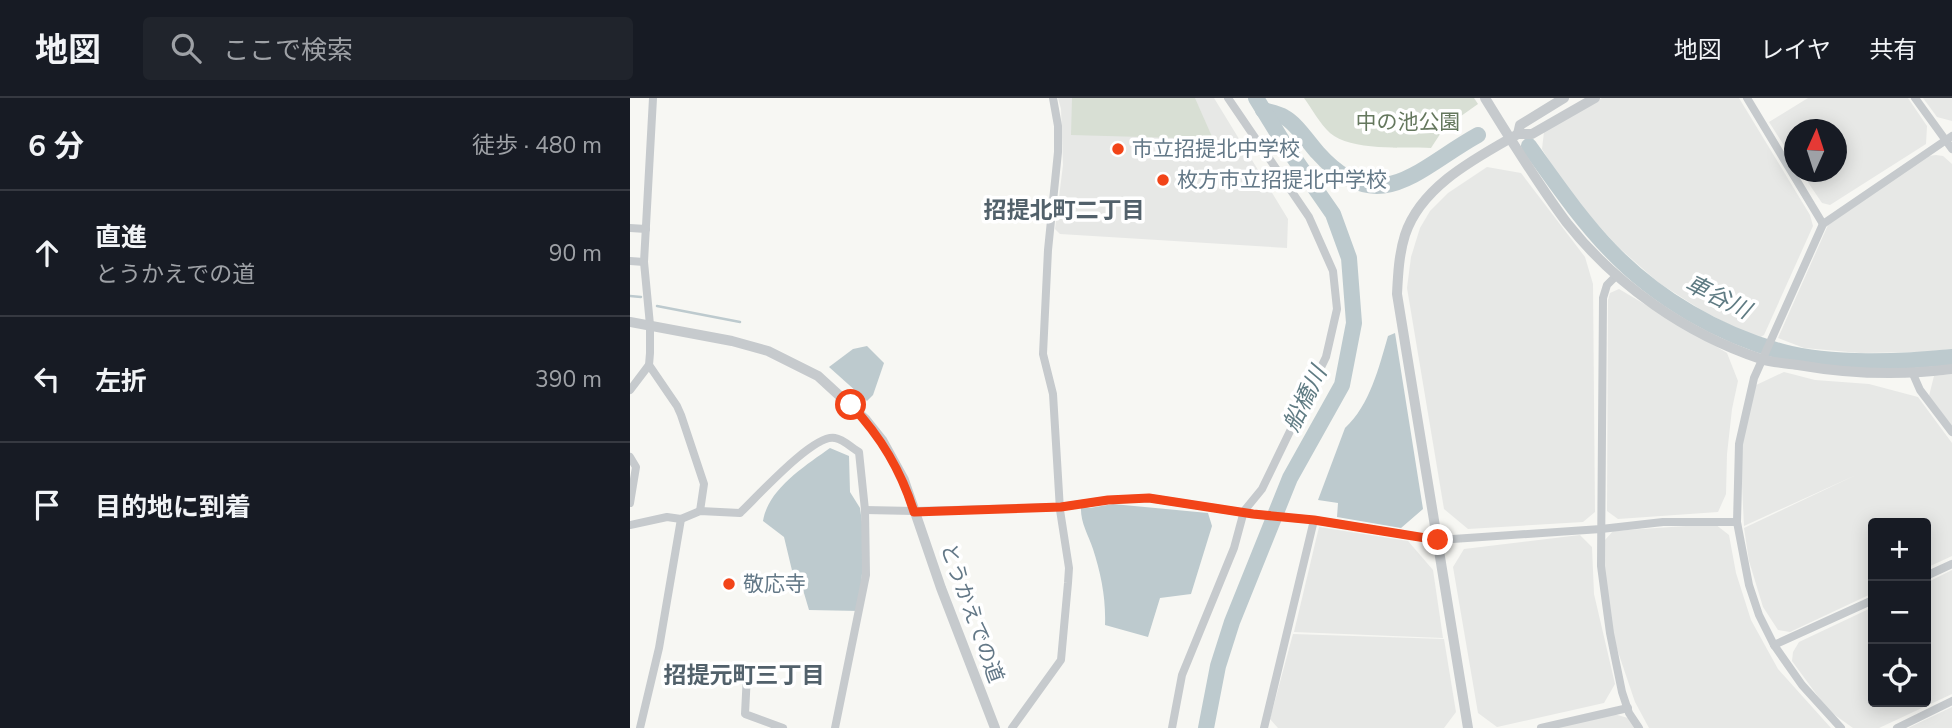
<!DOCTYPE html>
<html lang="ja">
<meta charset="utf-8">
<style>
:root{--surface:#171b24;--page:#20242c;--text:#f1f3f6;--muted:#9ea1a6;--line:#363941}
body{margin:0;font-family:"Nunito Sans","Noto Sans JP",sans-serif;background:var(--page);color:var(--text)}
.controls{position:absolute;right:21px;bottom:21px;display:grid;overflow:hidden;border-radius:7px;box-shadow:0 4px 18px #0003}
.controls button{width:63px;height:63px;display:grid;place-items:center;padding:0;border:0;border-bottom:2px solid var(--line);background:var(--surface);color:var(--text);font:35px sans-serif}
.compass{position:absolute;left:1154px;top:21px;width:63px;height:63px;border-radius:50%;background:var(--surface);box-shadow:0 4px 18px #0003;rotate:3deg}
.stop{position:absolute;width:21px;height:21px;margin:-16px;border:5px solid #f24418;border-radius:50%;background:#fff}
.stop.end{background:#f24418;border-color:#fff;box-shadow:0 2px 7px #0008}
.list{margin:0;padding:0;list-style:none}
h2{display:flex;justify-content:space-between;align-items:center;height:91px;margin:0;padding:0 28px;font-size:30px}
h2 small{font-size:23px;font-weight:400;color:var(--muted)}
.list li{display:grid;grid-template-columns:46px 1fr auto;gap:21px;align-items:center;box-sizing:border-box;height:126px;padding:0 28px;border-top:2px solid var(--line)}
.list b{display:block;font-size:26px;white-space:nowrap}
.list p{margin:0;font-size:23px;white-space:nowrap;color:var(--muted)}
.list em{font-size:23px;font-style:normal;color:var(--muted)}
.icon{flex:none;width:38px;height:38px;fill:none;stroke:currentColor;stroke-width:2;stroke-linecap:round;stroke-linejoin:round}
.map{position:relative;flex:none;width:1322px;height:630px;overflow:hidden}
header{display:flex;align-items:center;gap:42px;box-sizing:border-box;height:98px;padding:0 35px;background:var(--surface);border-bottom:2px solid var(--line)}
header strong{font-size:33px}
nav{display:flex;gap:38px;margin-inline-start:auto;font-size:24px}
.search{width:490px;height:63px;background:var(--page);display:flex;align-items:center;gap:18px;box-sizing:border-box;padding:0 24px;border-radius:7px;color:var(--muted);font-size:26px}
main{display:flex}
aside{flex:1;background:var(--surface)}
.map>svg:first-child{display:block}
</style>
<header>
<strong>地図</strong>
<div class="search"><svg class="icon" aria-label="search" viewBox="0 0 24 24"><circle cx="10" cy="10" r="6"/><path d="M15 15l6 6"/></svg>ここで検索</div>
<nav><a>地図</a><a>レイヤ</a><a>共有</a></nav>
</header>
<main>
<aside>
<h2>6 分<small>徒歩 · 480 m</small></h2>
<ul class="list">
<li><svg class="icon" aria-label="ahead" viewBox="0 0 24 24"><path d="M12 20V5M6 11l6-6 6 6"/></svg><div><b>直進</b><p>とうかえでの道</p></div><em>90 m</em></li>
<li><svg class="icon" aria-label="left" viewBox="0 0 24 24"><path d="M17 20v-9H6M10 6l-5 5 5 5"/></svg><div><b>左折</b></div><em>390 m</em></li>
<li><svg class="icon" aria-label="arrive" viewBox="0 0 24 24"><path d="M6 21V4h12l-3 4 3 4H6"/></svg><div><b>目的地に到着</b></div></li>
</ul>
</aside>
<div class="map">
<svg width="1322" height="630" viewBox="0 0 1322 630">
<rect width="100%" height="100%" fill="#f7f7f3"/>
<g fill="#e7e8e6">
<path d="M428 0H584L658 121 657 150 430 136 425 131 433 67 431 11Z"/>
<path d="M972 0H1109L1180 117 1183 128 1134 237 1127 241 1073 213 1029 185 988 149 950 107 926 74 912 51 914 34Z"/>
<path d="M1178 0H1278L1297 28 1296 46 1200 107 1192 105 1171 74H1206V32H1164V63L1139 24Z"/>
<path d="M1293 0H1322V23L1307 19Z"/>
<path d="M1306 57 1313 58 1322 66V251L1293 254 1230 255 1174 250 1148 240 1198 127 1298 58Z"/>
<path d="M857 69 891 75 955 159 963 186 965 414 953 424 838 431 814 411 777 190 781 159 790 130 800 113 818 95Z"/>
<path d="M989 191 1097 255 1108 283 1102 311 1097 356 1096 396 1088 414 988 421 977 413 978 202 980 195Z"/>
<path d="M1154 274 1185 282 1239 286 1288 299 1322 345V458L1296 470V425H1243V495L1160 534 1148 532 1133 509 1119 463 1114 430 1226 377 1114 428 1111 368 1113 344 1124 288Z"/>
<path d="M1322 276V328L1299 298 1304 278Z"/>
<path d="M1085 426 1099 437 1106 475 1121 522 1148 571 1201 630H1019L1005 604 983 539 974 465 975 442 983 433Z"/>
<path d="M689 429 778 443 803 472 813 540 664 534Z"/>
<path d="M950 437 962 449 964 496 985 586 974 605 867 629 848 615 823 469 834 451Z"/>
<path d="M1322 472V596L1249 630H1223L1198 612 1162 563 1163 554 1169 544 1243 509V604H1296V485Z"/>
<path d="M663 536 814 541 826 614 814 630H648L640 621Z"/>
<path d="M1322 609V630H1278Z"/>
<path d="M984 616 998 620 1005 630H924Z"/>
</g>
<g fill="#d8dfd4">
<path d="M442 0H565L583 41 441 37Z"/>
<path d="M674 0H844L848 6 814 30 801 50C775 49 720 53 700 35 690 26 682 11 674 0Z"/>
</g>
<g fill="#bdcace">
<path d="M765 235 793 411 771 430 707 419 708 405 688 402 715 330C740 307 749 269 758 238Z"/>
<path d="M237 248 254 265 243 297 237 303 199 269 223 251Z"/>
<path d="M200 350 219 358 220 394 230 410 234 438 230 513 179 512 171 485H165L154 439 133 423C138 391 175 368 200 350Z"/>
<path d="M483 406 578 415 582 428 561 496 530 500 518 539 475 527C476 500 471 476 463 451 458 436 450 424 451 408L460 410Z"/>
</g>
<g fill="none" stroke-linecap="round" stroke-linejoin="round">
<g stroke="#bdcace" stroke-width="2.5">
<path d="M0 198 11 199"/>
<path d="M27 208 110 224"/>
</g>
<g stroke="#bdcace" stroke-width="16">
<path d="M633 12C640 14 648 15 654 19 665 24 679 45 688 55 749 123 788 70 848 37"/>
<path d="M899 48C925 84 950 121 981 153 1026 200 1089 237 1153 254 1201 267 1273 264 1322 259"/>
<path d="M576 630 588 568 602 524 660 380 712 287 724 225 719 160 703 116 653 44 626 0"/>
</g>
<g stroke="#c6cacd" stroke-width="8">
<path d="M1117 0 1193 126"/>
<path d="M1285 0 1322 51"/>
<path d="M0 130 16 131"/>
<path d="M0 163 14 164"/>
<path d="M987 177 977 187 973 200 971 468 980 535 992 594 999 615 1009 630"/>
<path d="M19 267 47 308 51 317 74 386 70 413"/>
<path d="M1283 276 1290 292 1322 334"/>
<path d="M0 292 19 267 20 255V227L14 164 23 0"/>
<path d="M0 359 6 369 0 405"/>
<path d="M235 412 284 413 431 409 478 402 519 400 623 416 684 422 808 442 971 431 1033 424H1107"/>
<path d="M0 427 37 419 51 421 70 413 110 415C127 399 184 335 205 340 213 341 222 350 229 354L235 412 236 477 205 630"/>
<path d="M1296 478 1322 466"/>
<path d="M1144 547 1243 502"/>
<path d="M114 574 117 576 115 616 153 630"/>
<path d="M10 630 29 550 51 421"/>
<path d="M382 630 431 562 438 485 439 470 430 412 423 296 413 256 418 152 428 54V28L423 0"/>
<path d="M542 630 552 577 604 450 614 413 632 391 696 259 707 211 703 173 679 119 598 0"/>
<path d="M634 630 684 422"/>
<path d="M911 630 998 610"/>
<path d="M1211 630 1172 587 1144 547 1129 517 1119 487 1107 424 1109 346 1124 280 1193 126 1322 38"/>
<path d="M1267 630 1322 603"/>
</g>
<g stroke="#c6cacd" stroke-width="10">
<path d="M855 0C881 42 907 85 937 125 986 187 1056 236 1131 261 1143 265 1156 265 1168 267 1220 276 1270 278 1322 271"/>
<path d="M888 36 890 27 934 0"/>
<path d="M0 224 102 243 138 253 188 278 236 322 252 342 274 382 311 490 365 630"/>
<path d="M838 630 767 196C768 176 769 156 775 137 791 88 846 60 888 36H902L965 0"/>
</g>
</g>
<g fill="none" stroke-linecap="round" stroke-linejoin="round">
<path stroke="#f24418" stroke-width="9" d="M221 307C251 339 271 372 284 414L431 409 478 402 519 400 623 416 684 422 808 442"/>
</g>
<g fill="#f24418" stroke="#fff" stroke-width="2.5">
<circle cx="488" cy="51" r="7"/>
<circle cx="533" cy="82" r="7"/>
<circle cx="99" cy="486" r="7"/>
</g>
<g text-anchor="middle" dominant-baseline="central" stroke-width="7" stroke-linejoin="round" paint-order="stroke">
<g font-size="21" fill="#65785e" stroke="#fff">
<text x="778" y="24">中の池公園</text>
</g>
<g font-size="21" fill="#637887" stroke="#fff" text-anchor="start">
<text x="502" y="51">市立招提北中学校</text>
<text x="547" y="82">枚方市立招提北中学校</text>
<text x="113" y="486">敬応寺</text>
</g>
<g font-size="21" fill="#637887" stroke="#fff">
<text transform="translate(342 515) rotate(70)">とうかえでの道</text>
</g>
<g font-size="23" font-weight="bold" fill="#52616b" stroke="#fff">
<text x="434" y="112">招提北町二丁目</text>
<text x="114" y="577">招提元町三丁目</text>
</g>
<g font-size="23" font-style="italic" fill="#5f7b83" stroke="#fff">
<text transform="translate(1088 199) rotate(26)">車谷川</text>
<text transform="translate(675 301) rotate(-64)">船橋川</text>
</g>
</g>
</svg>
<div class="controls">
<button>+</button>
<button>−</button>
<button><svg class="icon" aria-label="locate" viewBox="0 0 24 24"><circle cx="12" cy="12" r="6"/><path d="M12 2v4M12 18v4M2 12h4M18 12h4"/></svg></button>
</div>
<svg class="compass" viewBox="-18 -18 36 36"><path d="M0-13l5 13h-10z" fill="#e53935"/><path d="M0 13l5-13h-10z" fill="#9ea1a6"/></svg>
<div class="stop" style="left:221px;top:307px"></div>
<div class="stop end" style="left:808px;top:442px"></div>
</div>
</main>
